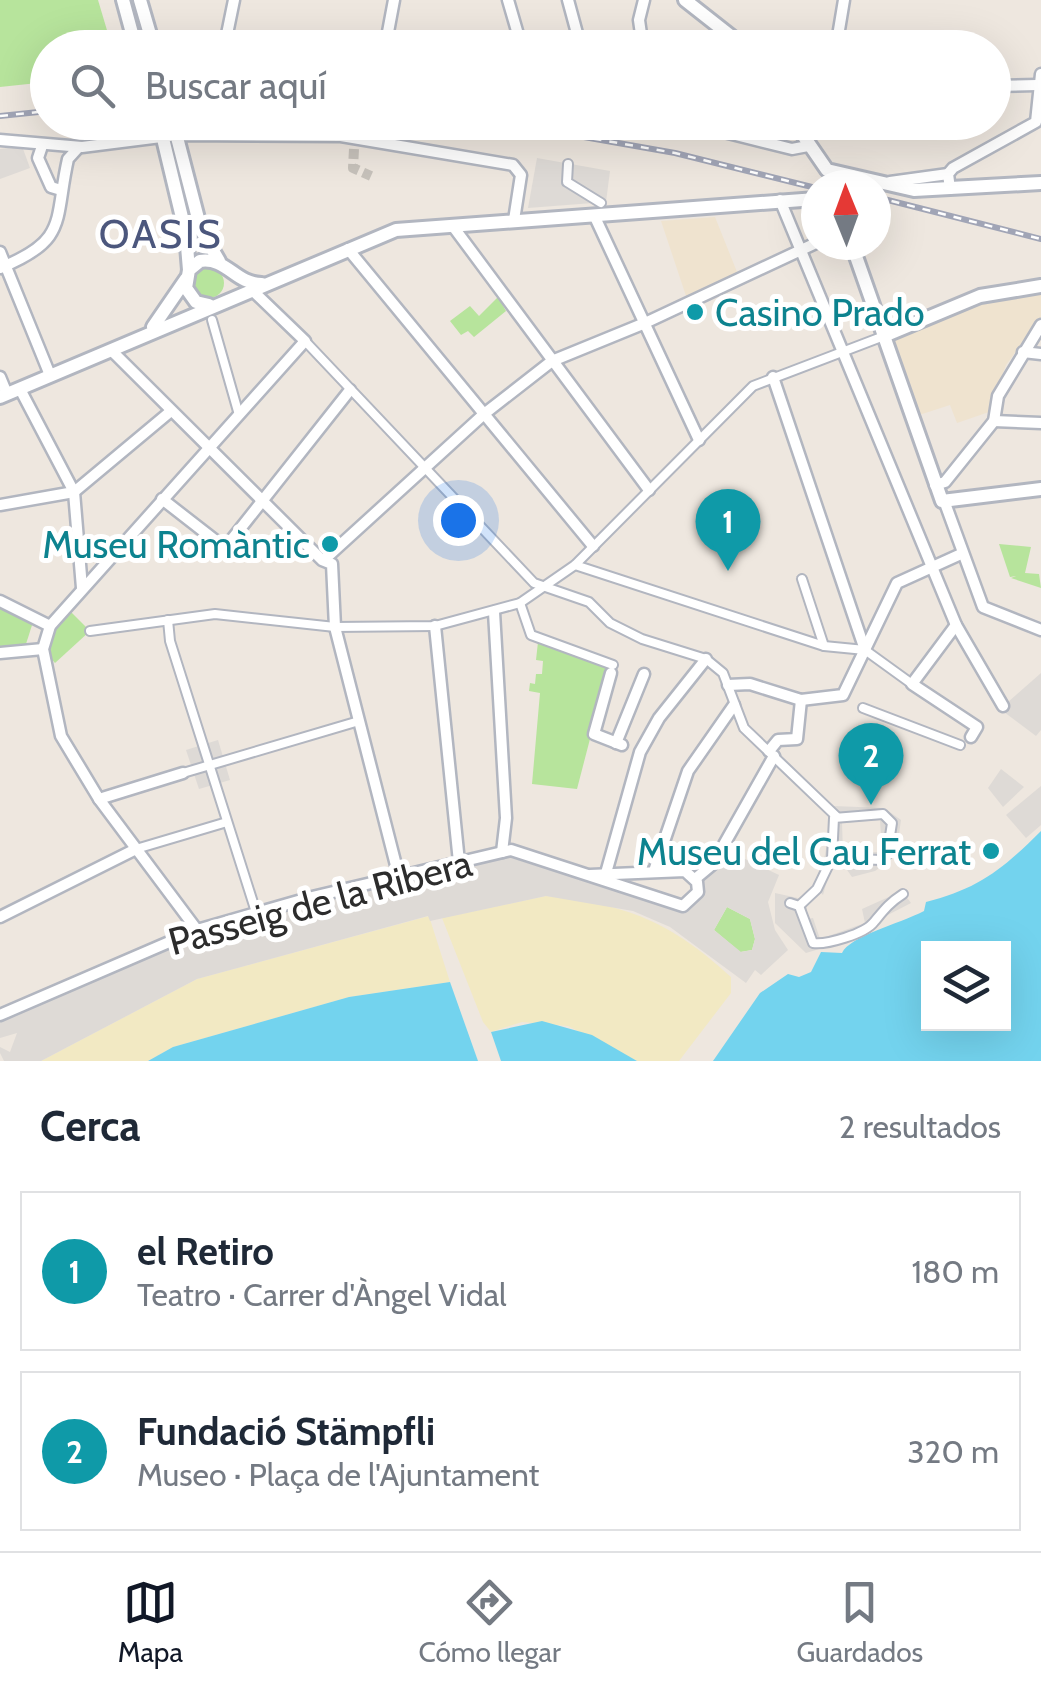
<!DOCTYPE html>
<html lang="es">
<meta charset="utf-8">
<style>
:root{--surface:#fff;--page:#f6f6f7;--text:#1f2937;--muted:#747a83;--line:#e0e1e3;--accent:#111827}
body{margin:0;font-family:Cabin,sans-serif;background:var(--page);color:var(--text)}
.controls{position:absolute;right:30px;bottom:30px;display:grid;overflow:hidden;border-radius:0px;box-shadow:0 10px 40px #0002}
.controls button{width:90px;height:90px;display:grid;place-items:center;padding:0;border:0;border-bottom:2px solid var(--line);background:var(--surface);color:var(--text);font:50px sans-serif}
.compass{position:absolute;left:801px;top:170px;width:90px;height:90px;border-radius:50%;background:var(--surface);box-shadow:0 10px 40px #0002;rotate:359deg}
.you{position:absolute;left:458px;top:520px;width:35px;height:35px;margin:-25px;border:8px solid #fff;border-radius:50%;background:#1a73e8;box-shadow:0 0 0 15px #1a73e833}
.badge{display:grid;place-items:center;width:65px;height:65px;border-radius:50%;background:var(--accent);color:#fff;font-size:32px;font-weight:700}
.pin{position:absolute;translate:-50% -82px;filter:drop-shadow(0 2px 5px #0008)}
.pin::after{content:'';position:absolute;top:52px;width:35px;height:30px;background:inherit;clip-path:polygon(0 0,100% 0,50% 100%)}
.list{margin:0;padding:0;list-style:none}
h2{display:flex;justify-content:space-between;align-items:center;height:130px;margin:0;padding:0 40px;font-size:42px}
h2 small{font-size:32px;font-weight:400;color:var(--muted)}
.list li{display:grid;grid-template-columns:65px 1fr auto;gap:30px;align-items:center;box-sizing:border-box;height:160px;margin:0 20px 20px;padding:0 20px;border:2px solid var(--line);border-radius:0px}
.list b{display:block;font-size:38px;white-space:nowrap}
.list p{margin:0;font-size:32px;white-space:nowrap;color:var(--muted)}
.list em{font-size:32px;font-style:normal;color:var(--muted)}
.icon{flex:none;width:55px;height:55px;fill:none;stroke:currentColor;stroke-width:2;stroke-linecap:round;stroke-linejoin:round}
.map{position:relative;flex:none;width:1041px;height:1061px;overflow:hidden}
.search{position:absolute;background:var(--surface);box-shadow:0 10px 40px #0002;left:30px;right:30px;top:30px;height:110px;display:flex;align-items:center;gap:25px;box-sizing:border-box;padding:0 35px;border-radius:55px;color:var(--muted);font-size:38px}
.sheet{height:490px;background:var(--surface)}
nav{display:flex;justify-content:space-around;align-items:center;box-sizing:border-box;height:140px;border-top:2px solid var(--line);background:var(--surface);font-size:28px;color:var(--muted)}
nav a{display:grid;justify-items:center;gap:5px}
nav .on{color:var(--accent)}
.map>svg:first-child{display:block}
</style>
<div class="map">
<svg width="1041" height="1061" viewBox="0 0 1041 1061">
<rect width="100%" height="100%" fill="#eee7df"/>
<g fill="#efe3cf">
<path d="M715 217 739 277 687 299 661 221Z"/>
<path d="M1041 291V317L1006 365 989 412 957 423 950 405 916 416 891 343 894 336 992 297Z"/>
</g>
<g fill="#b7e49c">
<path d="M0 0H98L112 47 48 48 47 82 0 87Z"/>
<circle cx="209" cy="283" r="15"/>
<path d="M498 297 506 311 474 337 468 331 461 335 450 321 470 306 479 316Z"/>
<path d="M999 544 1031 547 1025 573 1039 574 1041 588 1011 578 1016 576 1010 577Z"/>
<path d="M0 606 33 622 26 644 0 647Z"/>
<path d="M63 612H71L90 631 55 663 43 649Z"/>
<path d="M532 639 571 645 610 662 577 789 532 784 540 693 529 691 530 683 535 684 536 674H542L543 661 536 660 538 642Z"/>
<path d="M727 907 750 919 755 939 752 950 740 952 714 930Z"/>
</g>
<g fill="#f2e9c3">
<path d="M546 896C627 904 671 922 731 977V993L679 1061H637L568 1026 522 1022 491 1032 483 1022 442 918Z"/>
<path d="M429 916 450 982 349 997 173 1047 148 1061H41L197 979Z"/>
</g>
<g fill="#dedad6" fill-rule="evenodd">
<path d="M22 146 30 168 0 179V149Z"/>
<path d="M537 158 610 171 606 202 528 208Z"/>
<path d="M1041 673V730L1036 736 1000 709Z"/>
<path d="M218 740 230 780 199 789 186 750Z"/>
<path d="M1001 769 1024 787 1003 807 988 788Z"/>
<path d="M1041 786V825L1026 838 1006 815Z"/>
<path d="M833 806 884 808 901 820 897 848 890 860 875 871 852 877 845 867H831L823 895 814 885 825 855ZM880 820 882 852H843L842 823Z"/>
<path d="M695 845 720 847 779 875 768 902 775 930 788 950 761 975 755 970 746 983 670 927 633 911 546 896 430 921 428 916 197 979 41 1061H4L0 1053V1047L10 1052 17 1033 0 1038V1021L191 938 305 904 509 857 676 910 688 908 701 891 696 875 658 869 665 848 693 850ZM727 907 750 919 755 939 752 950 741 952 714 930Z"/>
<path d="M902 891 911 903 880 919 875 929 816 950 806 953 775 923V893L807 900V919L813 918 820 939 865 923 862 909Z"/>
</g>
<g fill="#73d3ee" fill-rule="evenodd">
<path d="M1041 831V1061H713L760 993 788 974 799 977 811 972 821 952 842 953C850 936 899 924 924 911L926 902C977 889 1001 871 1041 831ZM928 948H1004V1024H928Z"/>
<path d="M450 982 478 1061H148L173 1047 349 997Z"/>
<path d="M542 1021 592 1035 637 1061H501L491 1032Z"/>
</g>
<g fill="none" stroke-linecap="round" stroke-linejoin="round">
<path stroke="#c7c2bb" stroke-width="10" stroke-dasharray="10 5" stroke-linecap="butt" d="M354 149 353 168 371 176"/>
<g stroke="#b2b6c0" stroke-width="12">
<g id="pedestrian">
<path d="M568 164 567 182 601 203"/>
<path d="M212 320 239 415"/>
<path d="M305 341 534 583 589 602 610 623 642 639 706 659 723 673 744 728 837 817"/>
<path d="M575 565 824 646 865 650 912 684"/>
<path d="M802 579 824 646"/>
<path d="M520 603 531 635 613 665"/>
<path d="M168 620 170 641 256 912"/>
<path d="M90 631 215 614 335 627 435 626 520 603 575 565 753 386 884 336"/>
<path d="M863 708 960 745"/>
<path d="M183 773 359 721"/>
<path d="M136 849 227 822"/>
<path d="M790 903 799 906 813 943C826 945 865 934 874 922 884 910 889 903 903 894"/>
<path d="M799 906 817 889 832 858 834 818 883 814 892 823 887 855 881 860 832 858"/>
</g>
</g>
<g stroke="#b2b6c0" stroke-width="15">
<g id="minor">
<path d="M508 0 522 48"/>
<path d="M568 0 581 48"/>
<path d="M226 39 234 0"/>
<path d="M152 41 215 38 271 48"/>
<path d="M385 48 394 0"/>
<path d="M643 48 639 20 644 0"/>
<path d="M836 48 844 0"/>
<path d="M994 86 1037 85"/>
<path d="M684 122 792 149 808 146"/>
<path d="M0 140 82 147 177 135 341 136 513 165 521 175 514 220"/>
<path d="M42 146 38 158 51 187 61 190"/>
<path d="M890 182 948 174"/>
<path d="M950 189 948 174 953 168 1036 122 1041 74"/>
<path d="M780 200 956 625 1003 706"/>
<path d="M594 215 699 440"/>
<path d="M452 225 649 490"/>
<path d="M348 249 593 546"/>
<path d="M0 252 50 375"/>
<path d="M0 268C69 240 54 221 68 159L78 148"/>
<path d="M111 350 322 560 332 564 335 627 399 877"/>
<path d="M1023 352 1041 354"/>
<path d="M0 377 7 394"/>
<path d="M773 377 865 650"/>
<path d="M20 389 74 492 82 588"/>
<path d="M994 421 1041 423"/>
<path d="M935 485 945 482 994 421 998 396 1041 325"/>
<path d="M162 499 225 548 350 390"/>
<path d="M945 503 983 607 1041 630"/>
<path d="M0 505 74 492 171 411"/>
<path d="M326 558 484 414 552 361 645 323 816 243"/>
<path d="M0 601 50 626"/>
<path d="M494 612 506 818 502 852"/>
<path d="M956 625 912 684 977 727 971 737"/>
<path d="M435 626 459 862"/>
<path d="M0 653 43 649"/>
<path d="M611 673 594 734 622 745"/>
<path d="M728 685 750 684 801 700 843 695 897 583 961 554"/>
<path d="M616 743 644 674"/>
<path d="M769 751 778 740 797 739 801 700"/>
<path d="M99 799 183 773"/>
<path d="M654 871 688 771 734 705"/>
<path d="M606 873 640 752 659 718 706 659"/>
<path d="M695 879 713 864 774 756"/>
<path d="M0 917 136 849"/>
<path d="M197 930 99 799 61 736 43 649 50 626 305 341 252 290"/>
<path d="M0 1015 197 930 312 897 511 850 683 906 698 892 697 882 685 871 590 875"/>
</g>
</g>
<g stroke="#b2b6c0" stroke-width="18">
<g id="tertiary">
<path d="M123 0 136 48"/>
<path d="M140 0 154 48"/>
<path d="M685 0 746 48"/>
<path d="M159 122 186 234 189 270"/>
<path d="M173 122 201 230 219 261"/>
<path d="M794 122 827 170 914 190 1041 183"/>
<path d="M852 245 942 501 1041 489"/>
<path d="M209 305 196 302 186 288 189 270 200 261C227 257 235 284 262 284"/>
<path d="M153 327 186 279"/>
<path d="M884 336 980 296 1041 286"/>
<path d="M0 397 396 230 816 199"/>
</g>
</g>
<use href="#pedestrian" stroke="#fff" stroke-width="8"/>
<use href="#minor" stroke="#fff" stroke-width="10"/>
<use href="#tertiary" stroke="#fff" stroke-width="12"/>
<g stroke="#a1a5b6" stroke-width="6">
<g id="rail">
<path d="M0 116 48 111"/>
<path d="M499 122 675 153 816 188"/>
<path d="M876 197 1041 239"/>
</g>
</g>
<use href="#rail" stroke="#fff" stroke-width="2.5" stroke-dasharray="8" stroke-linecap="butt"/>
</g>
<g fill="#0f9aa8" stroke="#fff" stroke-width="4">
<circle cx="695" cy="312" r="10"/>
<circle cx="330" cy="544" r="10"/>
<circle cx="991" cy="851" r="10"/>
</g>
<g text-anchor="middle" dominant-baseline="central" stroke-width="10" stroke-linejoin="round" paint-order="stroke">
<g font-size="38" fill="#0d838f" stroke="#fff" text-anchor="end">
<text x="715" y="312" text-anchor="start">Casino Prado</text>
<text x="310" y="544">Museu Romàntic</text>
<text x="971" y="851">Museu del Cau Ferrat</text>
</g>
<g font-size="38" fill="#2c2c2c" stroke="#fff">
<text transform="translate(320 902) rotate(-15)">Passeig de la Ribera</text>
</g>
<g font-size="40" letter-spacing="2.5" fill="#4c577d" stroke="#fff">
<text x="161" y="233">OASIS</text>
</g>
</g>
</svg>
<div class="controls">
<button><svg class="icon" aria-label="layers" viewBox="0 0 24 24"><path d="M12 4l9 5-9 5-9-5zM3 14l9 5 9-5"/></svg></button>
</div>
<svg class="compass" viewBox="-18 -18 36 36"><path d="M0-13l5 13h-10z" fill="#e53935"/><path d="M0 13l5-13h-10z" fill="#747a83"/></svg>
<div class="you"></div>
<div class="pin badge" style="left:728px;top:571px;background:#0f9aa8">1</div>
<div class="pin badge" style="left:871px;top:805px;background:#0f9aa8">2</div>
<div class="search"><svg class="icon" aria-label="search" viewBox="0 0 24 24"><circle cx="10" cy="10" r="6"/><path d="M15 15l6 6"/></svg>Buscar aquí</div>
</div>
<section class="sheet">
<h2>Cerca<small>2 resultados</small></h2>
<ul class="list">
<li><span class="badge" style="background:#0f9aa8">1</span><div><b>el Retiro</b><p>Teatro · Carrer d'Àngel Vidal</p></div><em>180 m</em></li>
<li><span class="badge" style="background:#0f9aa8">2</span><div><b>Fundació Stämpfli</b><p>Museo · Plaça de l'Ajuntament</p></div><em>320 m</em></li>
</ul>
</section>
<nav>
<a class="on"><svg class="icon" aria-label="map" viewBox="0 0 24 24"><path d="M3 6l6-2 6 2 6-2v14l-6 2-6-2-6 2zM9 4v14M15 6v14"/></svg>Mapa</a>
<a><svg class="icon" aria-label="directions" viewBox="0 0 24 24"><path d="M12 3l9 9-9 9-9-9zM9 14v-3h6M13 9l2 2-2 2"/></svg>Cómo llegar</a>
<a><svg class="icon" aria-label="saved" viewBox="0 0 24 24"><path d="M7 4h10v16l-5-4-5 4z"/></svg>Guardados</a>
</nav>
